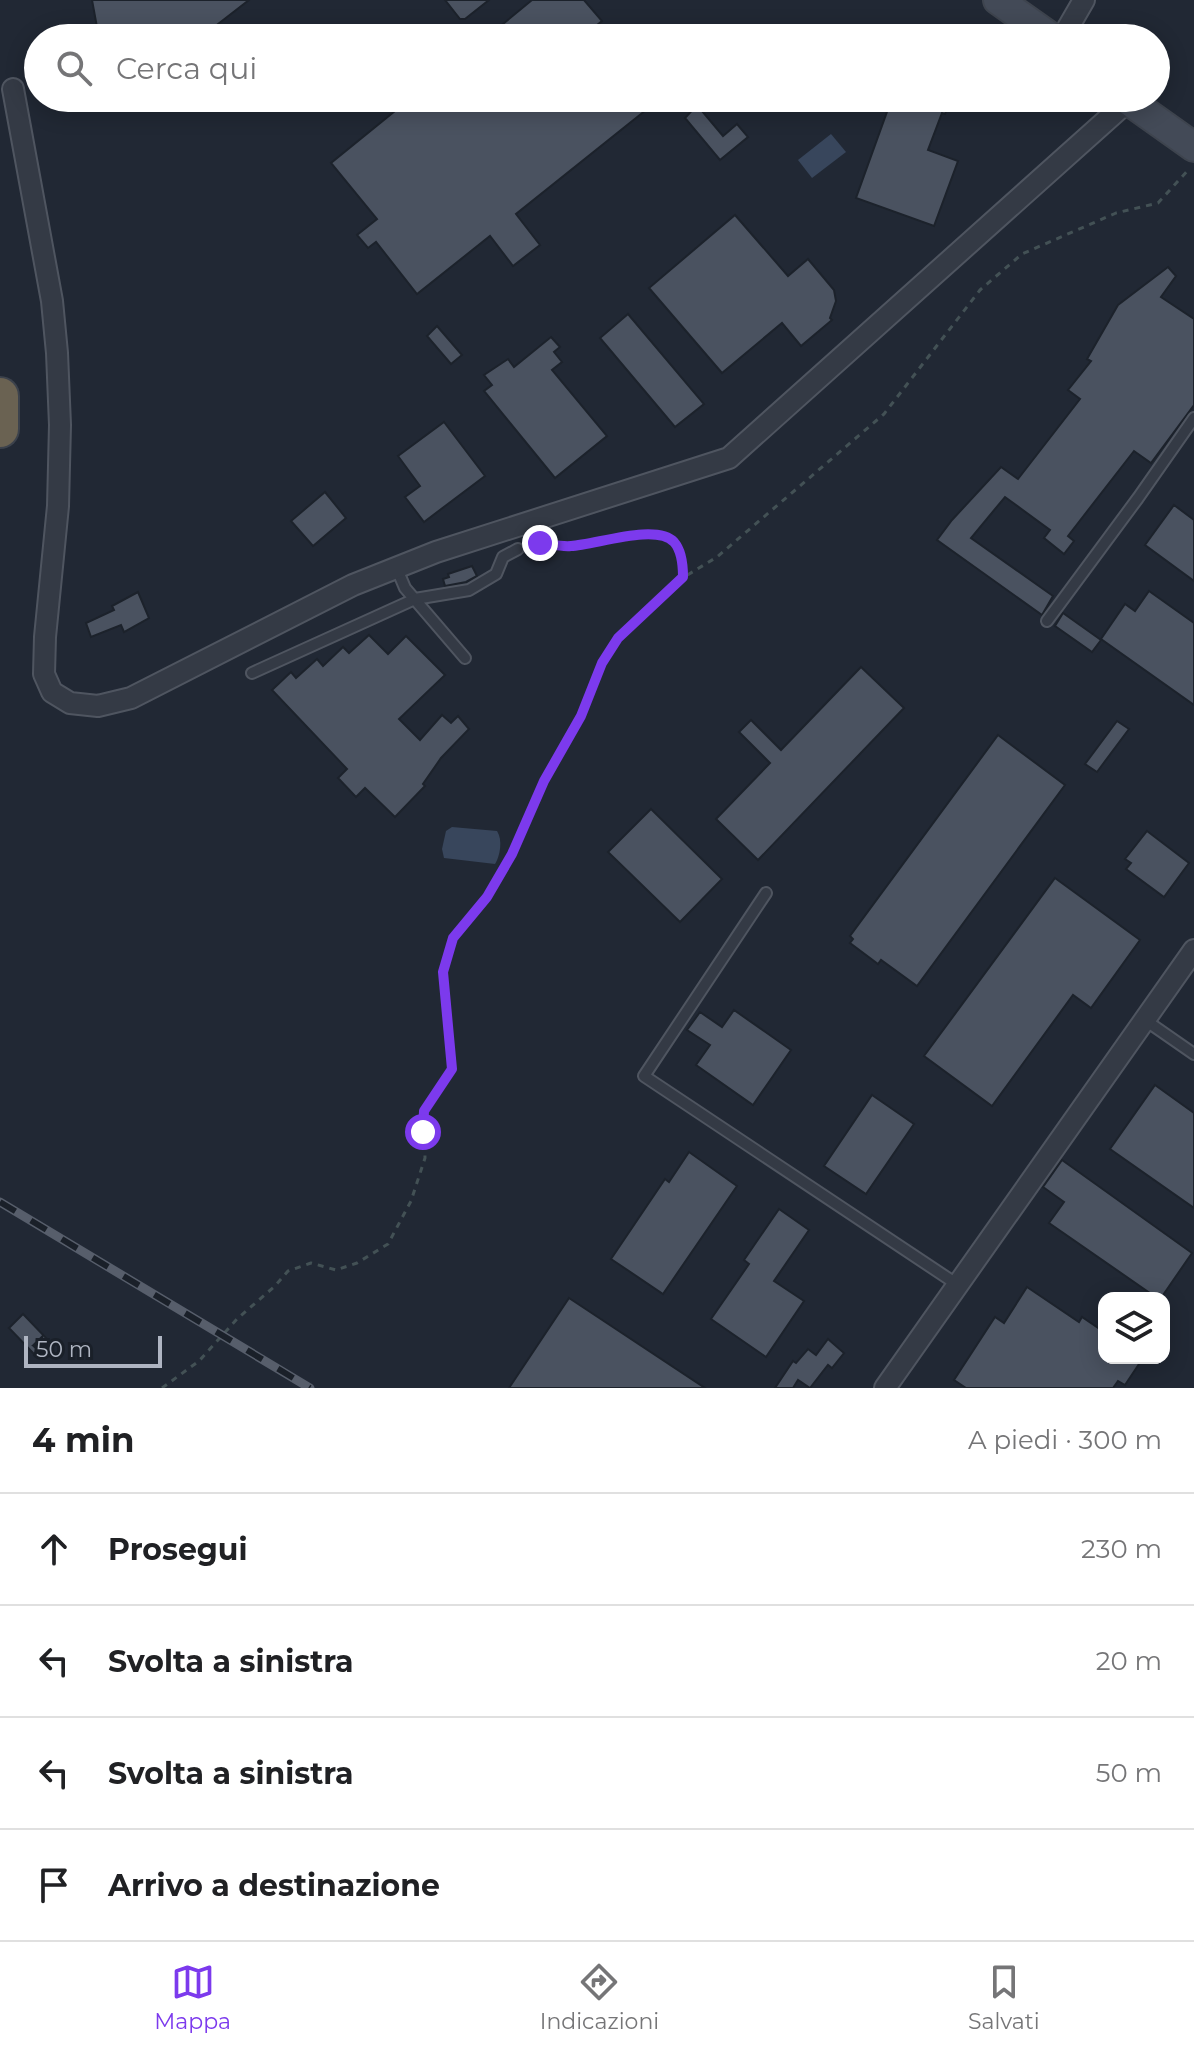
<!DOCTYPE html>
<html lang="it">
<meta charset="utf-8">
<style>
:root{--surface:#fff;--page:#f6f6f6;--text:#202124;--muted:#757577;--line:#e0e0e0;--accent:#7c3aed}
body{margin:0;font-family:Montserrat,sans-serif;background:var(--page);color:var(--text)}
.controls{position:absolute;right:24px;bottom:24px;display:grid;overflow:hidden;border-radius:16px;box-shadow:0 4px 20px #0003}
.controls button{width:72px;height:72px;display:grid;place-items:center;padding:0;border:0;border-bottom:2px solid var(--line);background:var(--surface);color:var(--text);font:40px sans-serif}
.scale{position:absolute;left:24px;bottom:20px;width:138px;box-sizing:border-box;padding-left:8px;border:4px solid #afb5c2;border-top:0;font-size:22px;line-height:28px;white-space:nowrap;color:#afb5c2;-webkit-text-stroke:6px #1a2029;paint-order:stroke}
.stop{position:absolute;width:24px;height:24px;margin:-18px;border:6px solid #7c3aed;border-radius:50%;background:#fff}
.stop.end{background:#7c3aed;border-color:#fff;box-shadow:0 2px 8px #0008}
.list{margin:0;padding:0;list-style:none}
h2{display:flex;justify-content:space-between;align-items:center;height:104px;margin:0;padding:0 32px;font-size:34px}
h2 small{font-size:26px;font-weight:400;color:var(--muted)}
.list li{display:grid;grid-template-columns:52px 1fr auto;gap:24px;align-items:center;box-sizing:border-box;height:112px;padding:0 32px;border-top:2px solid var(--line)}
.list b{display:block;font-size:30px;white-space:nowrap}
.list em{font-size:26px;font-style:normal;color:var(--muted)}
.icon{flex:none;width:44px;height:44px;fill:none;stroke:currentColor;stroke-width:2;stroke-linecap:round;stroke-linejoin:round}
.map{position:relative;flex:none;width:1194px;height:1388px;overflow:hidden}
.search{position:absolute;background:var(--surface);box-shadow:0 4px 20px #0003;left:24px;right:24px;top:24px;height:88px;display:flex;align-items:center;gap:20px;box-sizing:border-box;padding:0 28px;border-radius:44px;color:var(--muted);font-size:30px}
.sheet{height:552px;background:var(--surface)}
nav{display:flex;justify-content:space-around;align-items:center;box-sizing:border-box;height:112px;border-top:2px solid var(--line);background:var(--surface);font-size:22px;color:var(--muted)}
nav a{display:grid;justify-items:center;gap:4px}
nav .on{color:var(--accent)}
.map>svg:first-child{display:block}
</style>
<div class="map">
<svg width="1194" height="1388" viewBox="0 0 1194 1388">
<rect width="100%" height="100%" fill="#212834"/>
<g fill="#38465c">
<path d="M831 134 846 152 812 178 798 160Z"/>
<path d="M452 827 497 831C503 840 500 856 495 864L444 858 442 849 446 831Z"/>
</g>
<g fill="#4a5260" stroke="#1c222b" stroke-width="2">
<path d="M92 0H249L200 38H99Z"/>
<path d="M445 0H489L465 19H460Z"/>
<path d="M532 0H584L602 21 581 38H486Z"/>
<path d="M411 98H661L516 214 540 245 513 266 490 236 417 294 376 242 368 248 357 235 377 219 331 163Z"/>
<path d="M892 98H951L945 114 942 113 928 150 958 161 934 226 856 198Z"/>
<path d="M697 105 723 136 737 124 748 137 720 160 685 118Z"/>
<path d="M735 215 788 276 808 259 834 290 836 301 830 318 832 320 801 346 782 323 722 373 649 288Z"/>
<path d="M1168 267 1176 276 1161 297 1194 319V405L1151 463 1134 451 1068 536 1074 541 1064 554 1044 538 1050 530 1005 497 971 538 1053 596 1042 615 937 540 952 520 1001 467 1018 479 1080 399 1068 390 1091 361 1087 359 1118 305Z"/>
<path d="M628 314 704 404 675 427 600 338Z"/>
<path d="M437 326 462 355 451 364 427 336Z"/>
<path d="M551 337 560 347 554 352 562 362 552 370 607 436 555 478 484 391 492 385 484 375 508 359 514 367Z"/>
<path d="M444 422 485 476 424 522 405 497 420 486 398 456Z"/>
<path d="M325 492 346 518 313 546 291 521Z"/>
<path d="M1174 505 1194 520V581L1145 545Z"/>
<path d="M472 566 477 576 466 582 445 586 443 579 449 577 448 574Z"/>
<path d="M1149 591 1194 623V705L1101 639 1125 604 1135 611Z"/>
<path d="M138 592 149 618 124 632 121 625 91 637 86 623 114 610 112 606Z"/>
<path d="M1063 613 1101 640 1092 652 1055 626Z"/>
<path d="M369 635 388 654 406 636 445 675 399 719 420 740 442 715 451 723 458 716 469 729 441 758 423 784 425 786 395 817 365 788 356 797 338 778 347 769 272 690 291 672 296 678 317 659 323 666 343 647 349 653Z"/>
<path d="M861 667 904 708 758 860 716 819 770 763 739 732 751 720 781 750Z"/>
<path d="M1117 721 1129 729 1097 772 1085 764Z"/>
<path d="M998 735 1065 785 917 986 881 960 878 964 850 943 853 939 850 936Z"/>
<path d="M651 809 722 879 680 922 608 852Z"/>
<path d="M1147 831 1189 863 1164 897 1126 869 1131 863 1125 859Z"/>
<path d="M1055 878 1140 940 1091 1008 1073 995 992 1106 924 1056Z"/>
<path d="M734 1010 791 1050 753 1105 696 1065 710 1045 687 1030 700 1012 722 1027Z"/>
<path d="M1155 1085 1194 1113V1208L1110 1149Z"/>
<path d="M872 1095 914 1124 866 1194 824 1166Z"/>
<path d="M689 1152 737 1186 663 1294 611 1259 665 1179 669 1182Z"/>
<path d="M1062 1160 1192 1253 1161 1298H1157L1049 1223 1064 1202 1043 1187Z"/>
<path d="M779 1209 809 1230 774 1281 804 1301 766 1357 711 1319 749 1264 744 1260Z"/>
<path d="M1027 1287 1079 1322 1082 1317 1104 1332V1358H1143L1125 1385 1118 1381 1113 1388H966L954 1380 995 1317 1004 1323Z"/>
<path d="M569 1298 705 1388H509Z"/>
<path d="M23 1314 48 1340 34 1354 9 1328Z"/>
<path d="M828 1339 844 1353 832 1368 828 1365 810 1388 798 1380 793 1388H775L793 1361 796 1363 808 1349 816 1355Z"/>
</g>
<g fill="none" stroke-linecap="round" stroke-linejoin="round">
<g stroke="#4f5560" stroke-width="14">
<g id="lane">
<path d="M397 569 405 588 465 658"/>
<path d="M1047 621 1138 498 1194 418"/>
<path d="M252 673 415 599 469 590 496 574 503 557 518 549"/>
<path d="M766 893 644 1076 958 1285"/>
<path d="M1145 1020 1194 1054"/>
</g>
</g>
<g stroke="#4f5560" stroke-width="24">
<g id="street">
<path d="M1062 38 1084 0"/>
<path d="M13 89 52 301 57 353 60 425 58 506 45 637 44 674 52 692 70 703 98 706 131 698 353 585 436 552 729 458 1128 101"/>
<path d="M885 1388 1194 950"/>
</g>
</g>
<g stroke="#3e444e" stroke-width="32">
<g id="secondary">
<path d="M998 0 1052 38"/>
<path d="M1125 98 1194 147"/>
</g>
</g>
<g stroke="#3c424c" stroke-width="40">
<path id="highway" d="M0 396V429"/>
</g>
<g stroke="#435155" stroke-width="3" stroke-dasharray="6 6" stroke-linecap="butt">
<path d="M530 546C545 542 559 548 574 546 597 543 656 525 673 542 682 551 683 566 683 577"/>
<path d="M162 1388 199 1361 237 1319 275 1286 288 1271 311 1263 336 1270 357 1263 388 1244 411 1201 425 1158 424 1111 452 1069 443 972 453 938 487 897 512 854 544 781 581 716 602 663 618 638 676 582 717 557 884 414 980 290 1022 254 1116 213 1158 203 1190 168"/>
</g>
<use href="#lane" stroke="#343a45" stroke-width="10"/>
<use href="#street" stroke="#343a45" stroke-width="20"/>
<use href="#secondary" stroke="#434a57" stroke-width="28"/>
<use href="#highway" stroke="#6a6252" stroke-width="36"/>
<g stroke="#575e6b" stroke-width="9">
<path id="rail" d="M0 1202 310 1388"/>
</g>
<use href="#rail" stroke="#1a2029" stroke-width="6" stroke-dasharray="18" stroke-linecap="butt"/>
</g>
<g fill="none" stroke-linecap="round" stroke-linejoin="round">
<path stroke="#7c3aed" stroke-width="10" d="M423 1132 424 1111 452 1069 443 972 453 938 487 897 512 854 544 781 581 716 602 663 618 638 683 577C683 566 682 551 674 542 656 523 595 545 571 546 561 547 550 544 540 543"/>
</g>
</svg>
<div class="controls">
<button><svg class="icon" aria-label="layers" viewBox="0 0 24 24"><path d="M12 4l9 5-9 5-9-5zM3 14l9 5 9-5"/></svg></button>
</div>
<div class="scale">50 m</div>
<div class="stop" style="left:423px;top:1132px"></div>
<div class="stop end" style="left:540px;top:543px"></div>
<div class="search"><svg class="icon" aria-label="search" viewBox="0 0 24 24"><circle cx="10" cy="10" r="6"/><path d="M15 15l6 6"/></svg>Cerca qui</div>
</div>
<section class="sheet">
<h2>4 min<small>A piedi · 300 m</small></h2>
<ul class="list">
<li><svg class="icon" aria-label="ahead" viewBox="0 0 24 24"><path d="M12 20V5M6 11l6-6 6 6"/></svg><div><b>Prosegui</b></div><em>230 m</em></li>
<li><svg class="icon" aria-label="left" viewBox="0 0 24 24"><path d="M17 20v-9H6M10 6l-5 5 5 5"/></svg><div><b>Svolta a sinistra</b></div><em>20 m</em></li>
<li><svg class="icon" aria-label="left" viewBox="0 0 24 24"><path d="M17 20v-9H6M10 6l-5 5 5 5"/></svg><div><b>Svolta a sinistra</b></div><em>50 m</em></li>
<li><svg class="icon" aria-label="arrive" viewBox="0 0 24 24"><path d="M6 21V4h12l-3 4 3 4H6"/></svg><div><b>Arrivo a destinazione</b></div></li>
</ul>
</section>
<nav>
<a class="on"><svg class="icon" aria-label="map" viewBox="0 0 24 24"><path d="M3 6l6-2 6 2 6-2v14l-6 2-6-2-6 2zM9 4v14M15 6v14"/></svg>Mappa</a>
<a><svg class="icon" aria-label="directions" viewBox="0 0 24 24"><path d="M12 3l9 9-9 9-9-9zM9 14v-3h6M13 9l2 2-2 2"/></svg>Indicazioni</a>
<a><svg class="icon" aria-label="saved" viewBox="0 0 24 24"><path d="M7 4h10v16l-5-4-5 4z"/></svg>Salvati</a>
</nav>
